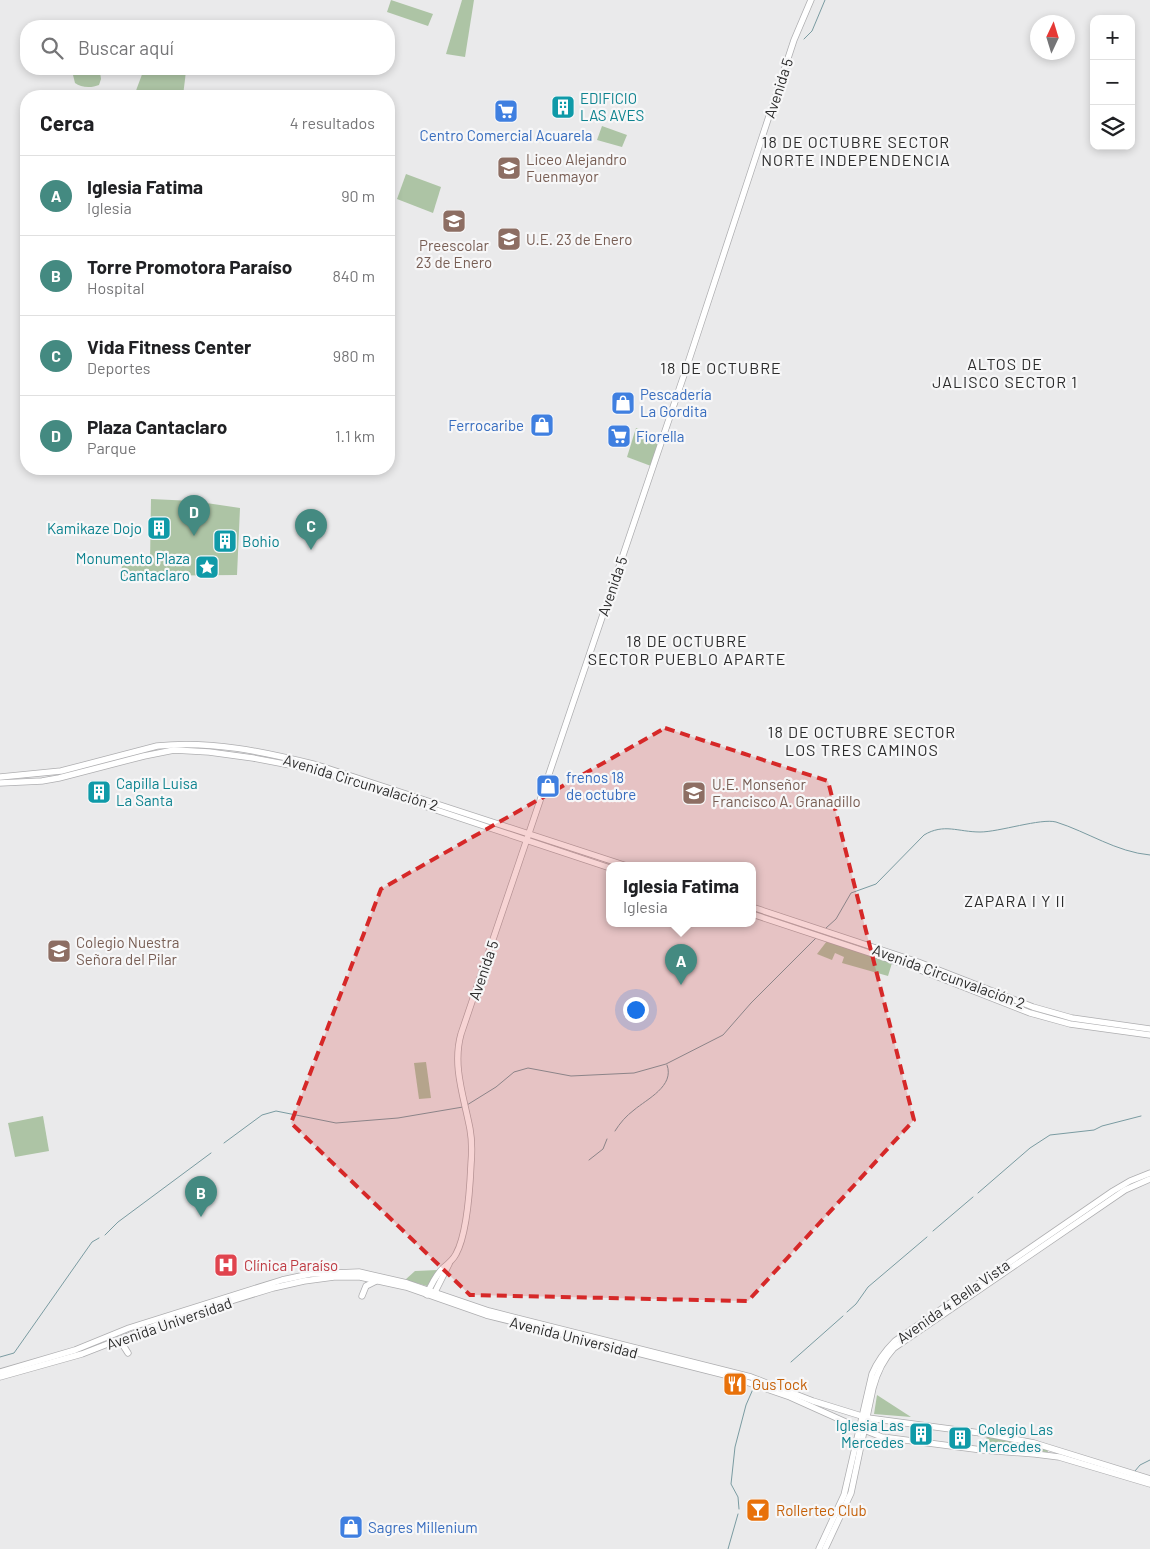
<!DOCTYPE html>
<html lang="es">
<meta charset="utf-8">
<style>
:root{--surface:#fff;--page:#f6f6f6;--text:#202124;--muted:#757577;--line:#e0e0e0;--accent:#448a81}
body{margin:0;font-family:Barlow,sans-serif;background:var(--page);color:var(--text)}
.controls{position:absolute;right:15px;top:15px;display:grid;overflow:hidden;border-radius:10px;box-shadow:0 2px 8px #0003}
.controls button{width:45px;height:45px;display:grid;place-items:center;padding:0;border:0;border-bottom:1px solid var(--line);background:var(--surface);color:var(--text);font:25px sans-serif}
.compass{position:absolute;left:1030px;top:15px;width:45px;height:45px;border-radius:50%;background:var(--surface);box-shadow:0 2px 8px #0003;rotate:4deg}
.you{position:absolute;left:635px;top:1009px;width:18px;height:18px;margin:-12px;border:4px solid #fff;border-radius:50%;background:#1a73e8;box-shadow:0 0 0 8px #1a73e833}
.badge{display:grid;place-items:center;width:32px;height:32px;border-radius:50%;background:var(--accent);color:#fff;font-size:16px;font-weight:700}
.pin{position:absolute;translate:-50% -41px;filter:drop-shadow(0 1px 2px #0008)}
.pin::after{content:'';position:absolute;top:26px;width:18px;height:15px;background:inherit;clip-path:polygon(0 0,100% 0,50% 100%)}
.popup{position:absolute;left:606px;top:862px;width:150px;height:65px;box-sizing:border-box;display:grid;place-content:center;border-radius:10px;background:var(--surface);filter:drop-shadow(0 1px 4px #0005);font-size:16px;white-space:nowrap;color:var(--muted)}
.popup b{font-size:19px;color:var(--text)}
.popup::after{content:'';position:absolute;left:50%;top:100%;margin-left:-10px;border:10px solid transparent;border-top-color:var(--surface)}
.list{margin:0;padding:0;list-style:none}
h2{display:flex;justify-content:space-between;align-items:center;height:65px;margin:0;padding:0 20px;font-size:21px}
h2 small{font-size:16px;font-weight:400;color:var(--muted)}
.list li{display:grid;grid-template-columns:32px 1fr auto;gap:15px;align-items:center;box-sizing:border-box;height:80px;padding:0 20px;border-top:1px solid var(--line)}
.list b{display:block;font-size:19px;white-space:nowrap}
.list p{margin:0;font-size:16px;white-space:nowrap;color:var(--muted)}
.list em{font-size:16px;font-style:normal;color:var(--muted)}
.icon{flex:none;width:28px;height:28px;fill:none;stroke:currentColor;stroke-width:2;stroke-linecap:round;stroke-linejoin:round}
.map{position:relative;flex:none;width:1150px;height:1549px;overflow:hidden}
.search{position:absolute;background:var(--surface);box-shadow:0 2px 8px #0003;left:20px;top:20px;width:375px;height:55px;display:flex;align-items:center;gap:12px;box-sizing:border-box;padding:0 18px;border-radius:20px;color:var(--muted);font-size:19px}
.panel{position:absolute;background:var(--surface);box-shadow:0 2px 8px #0003;left:20px;top:90px;width:375px;height:385px;border-radius:20px}
.map>svg:first-child{display:block}
</style>
<div class="map">
<svg width="1150" height="1549" viewBox="0 0 1150 1549">
<rect width="100%" height="100%" fill="#eaeaeb"/>
<g fill="#adc4a5">
<path d="M391 0 433 14 428 26 387 12Z"/>
<path d="M462 0H474L465 57 446 54Z"/>
<path d="M80 69 94 70 100 72 101 79 99 85C92 88 81 88 75 83L73 75 76 70Z"/>
<path d="M144 69 186 71 183 96H134Z"/>
<path d="M602 126 627 135 622 147 597 140Z"/>
<path d="M406 174 441 187 433 213 397 199Z"/>
<path d="M636 428 661 437 651 466 627 457Z"/>
<path d="M151 499 193 501 240 508 237 575 121 576 122 563H150Z"/>
<path d="M827 941 892 963 888 976 842 963 844 957 835 953 832 960 817 954Z"/>
<path d="M426 1062 431 1098 419 1099 414 1063Z"/>
<path d="M43 1116 49 1151 15 1157 8 1123Z"/>
<path d="M438 1270 427 1286 405 1280 415 1271Z"/>
<path d="M877 1395 911 1417 874 1414Z"/>
<path d="M988 1434 1047 1448 1048 1452 982 1450Z"/>
</g>
<g fill="none" stroke-linecap="round" stroke-linejoin="round">
<g stroke="#7a9ba1" stroke-width="1">
<path d="M804 39 812 31 825 0"/>
<path d="M826 928 836 919 851 893 876 884 924 835C944 823 958 832 980 832 999 832 1041 818 1056 822 1088 832 1116 852 1150 855"/>
<path d="M467 1105 496 1087 514 1072 528 1068 571 1076 634 1073 666 1064 723 1035 751 1003 816 938"/>
<path d="M615 1131C620 1123 626 1116 634 1110 647 1099 675 1086 667 1065"/>
<path d="M224 1143 262 1115 276 1111 336 1123 398 1118 463 1107"/>
<path d="M589 1160 603 1149 607 1139"/>
<path d="M978 1193 1030 1148 1050 1135 1094 1130 1102 1126 1141 1116"/>
<path d="M933 1231 973 1197"/>
<path d="M105 1235 118 1222 211 1153"/>
<path d="M847 1312 856 1304 868 1287 927 1237"/>
<path d="M0 1357 14 1353 92 1242 99 1238"/>
<path d="M791 1362 843 1316"/>
<path d="M1135 1471 1140 1465 1150 1460"/>
<path d="M739 1509 738 1497 731 1484 735 1447 746 1405 753 1389"/>
<path d="M728 1549 738 1514"/>
</g>
<g stroke="#aeaeb0" stroke-width="7">
<g id="secondary">
<path d="M0 777 61 771 157 746C210 740 265 752 317 765L627 866"/>
<path d="M0 783 42 781 59 778 144 756 174 750 209 752 253 758 316 770 610 868"/>
<path d="M752 907 918 962 1033 1007 1072 1018 1150 1029"/>
<path d="M752 914 915 968 1030 1013 1070 1024 1150 1035"/>
<path d="M434 1294 449 1264"/>
<path d="M427 1295C430 1286 437 1274 443 1268 448 1264 453 1260 456 1254 467 1234 470 1187 471 1164 472 1152 472 1140 470 1129 464 1097 452 1066 461 1034L685 372 794 40 811 0"/>
<path d="M362 1296 366 1286 376 1281"/>
<path d="M114 1341 121 1342 128 1353"/>
<path d="M0 1372 75 1350 129 1328 282 1280 310 1274 359 1272 407 1283 489 1311 751 1377 813 1401 868 1418 988 1434 1034 1443 1150 1479"/>
<path d="M0 1377 82 1354 172 1319 273 1288 304 1281 334 1277H360L406 1287 486 1315 729 1376 790 1397 859 1428 882 1437 982 1450 1035 1454 1059 1457 1150 1484"/>
<path d="M819 1549 844 1495 872 1374C878 1360 885 1351 895 1341L1113 1191 1130 1181 1150 1173"/>
<path d="M825 1549 851 1493 873 1388C877 1373 883 1360 894 1348L1125 1190 1150 1179"/>
</g>
</g>
<use href="#secondary" stroke="#fff" stroke-width="5.5"/>
</g>
<path fill="#d62828" fill-opacity="0.2" stroke="#d62828" stroke-width="4" stroke-dasharray="10 6" stroke-linejoin="round" d="M665 728 828 781 914 1120 748 1301 470 1295 291 1123 381 889Z"/>
<defs>
<g id="building-square" transform="scale(1.25)"><rect x="-9" y="-9" width="18" height="18" rx="4" fill="#0f9aa8" stroke="#f7f7f8"/><path d="M-4-6H4V6H1V3H-1V6H-4ZM-2.5-4.3h1.7v1.8h-1.7ZM.8-4.3h1.7v1.8H.8ZM-2.5-1h1.7V.8h-1.7ZM.8-1h1.7V.8H.8Z" fill="#fff"/></g>
<g id="supermarket-square" transform="scale(1.25)"><rect x="-9" y="-9" width="18" height="18" rx="4" fill="#3f7fe0" stroke="#f7f7f8"/><path d="M-6-5.5h2.5l.6 2H6L4.5 2H-2.5L-4.4-4H-6ZM-1.5 3.2a1.3 1.3 0 1 0 .1 0ZM3 3.2a1.3 1.3 0 1 0 .1 0Z" fill="#fff"/></g>
<g id="school-square" transform="scale(1.25)"><rect x="-9" y="-9" width="18" height="18" rx="4" fill="#8d6e63" stroke="#f7f7f8"/><path d="M0-5L7-2L0 1L-7-2ZM-4 1L0 2.5L4 1V4Q0 6-4 4Z" fill="#fff"/></g>
<g id="shop-square" transform="scale(1.25)"><rect x="-9" y="-9" width="18" height="18" rx="4" fill="#3f7fe0" stroke="#f7f7f8"/><path d="M-5-2.5h2.3a2.7 3.5 0 0 1 5.4 0H5L5.5 6h-11ZM-1.5-2.5h3a1.5 2.3 0 0 0-3 0Z" fill="#fff"/></g>
<g id="sight-square" transform="scale(1.25)"><rect x="-9" y="-9" width="18" height="18" rx="4" fill="#0f9aa8" stroke="#f7f7f8"/><path d="M0-6L1.8-2.2L6-1.7L2.9 1.2L3.7 5.4L0 3.3L-3.7 5.4L-2.9 1.2L-6-1.7L-1.8-2.2Z" fill="#fff"/></g>
<g id="hospital-square" transform="scale(1.25)"><rect x="-9" y="-9" width="18" height="18" rx="4" fill="#e0444e" stroke="#f7f7f8"/><path d="M-5-5h3v3.5h4V-5h3V5h-3V1.5h-4V5h-3Z" fill="#fff"/></g>
<g id="restaurant-square" transform="scale(1.25)"><rect x="-9" y="-9" width="18" height="18" rx="4" fill="#e8710a" stroke="#f7f7f8"/><path d="M-5-6h1v4h1v-4h1v4h1v-4h1v5L-1.5 .5V6h-2V.5L-5-1ZM5-6V6H3V1.5H1.5Q1.5-4 5-6Z" fill="#fff"/></g>
<g id="bar-square" transform="scale(1.25)"><rect x="-9" y="-9" width="18" height="18" rx="4" fill="#e8710a" stroke="#f7f7f8"/><path d="M-6-5H6L.8 .8V4.5H3.5V6h-7V4.5H-.8V.8Z" fill="#fff"/></g>
</defs>
<g fill-rule="evenodd">
<use href="#building-square" x="563" y="107"/>
<use href="#supermarket-square" x="506" y="111"/>
<use href="#school-square" x="509" y="168"/>
<use href="#school-square" x="454" y="221"/>
<use href="#school-square" x="509" y="239"/>
<use href="#shop-square" x="623" y="403"/>
<use href="#shop-square" x="542" y="425"/>
<use href="#supermarket-square" x="619" y="436"/>
<use href="#building-square" x="159" y="528"/>
<use href="#building-square" x="225" y="541"/>
<use href="#sight-square" x="207" y="567"/>
<use href="#shop-square" x="548" y="786"/>
<use href="#building-square" x="99" y="792"/>
<use href="#school-square" x="694" y="793"/>
<use href="#school-square" x="59" y="951"/>
<use href="#hospital-square" x="226" y="1265"/>
<use href="#restaurant-square" x="735" y="1384"/>
<use href="#building-square" x="921" y="1434"/>
<use href="#building-square" x="960" y="1438"/>
<use href="#bar-square" x="758" y="1510"/>
<use href="#shop-square" x="351" y="1527"/>
</g>
<g text-anchor="middle" dominant-baseline="central" stroke-width="4.5" stroke-linejoin="round" paint-order="stroke">
<g font-size="15" fill="#2c2c2c" stroke="#f7f7f8">
<text transform="translate(778 88) rotate(-72)">Avenida 5</text>
<text transform="translate(612 586) rotate(-71)">Avenida 5</text>
<text transform="translate(361 782) rotate(17)">Avenida Circunvalación 2</text>
<text transform="translate(483 970) rotate(-71)">Avenida 5</text>
<text transform="translate(949 976) rotate(20)">Avenida Circunvalación 2</text>
<text transform="translate(953 1301) rotate(-35)">Avenida 4 Bella Vista</text>
<text transform="translate(169 1323) rotate(-19)">Avenida Universidad</text>
<text transform="translate(574 1337) rotate(14)">Avenida Universidad</text>
</g>
<g font-size="15" fill="#0d838f" stroke="#f7f7f8" text-anchor="start">
<text x="580" y="98">EDIFICIO<tspan x="580" dy="17">LAS AVES</tspan></text>
<text x="142" y="528" text-anchor="end">Kamikaze Dojo</text>
<text x="242" y="541">Bohio</text>
<text x="190" y="558" text-anchor="end">Monumento Plaza<tspan x="190" dy="17">Cantaclaro</tspan></text>
<text x="116" y="783">Capilla Luisa<tspan x="116" dy="17">La Santa</tspan></text>
<text x="904" y="1425" text-anchor="end">Iglesia Las<tspan x="904" dy="17">Mercedes</tspan></text>
<text x="978" y="1429">Colegio Las<tspan x="978" dy="17">Mercedes</tspan></text>
</g>
<g font-size="15" fill="#366cbe" stroke="#f7f7f8" text-anchor="start">
<text x="506" y="135" text-anchor="middle">Centro Comercial Acuarela</text>
<text x="640" y="394">Pescadería<tspan x="640" dy="17">La Gordita</tspan></text>
<text x="524" y="425" text-anchor="end">Ferrocaribe</text>
<text x="636" y="436">Fiorella</text>
<text x="566" y="777">frenos 18<tspan x="566" dy="17">de octubre</tspan></text>
<text x="368" y="1527">Sagres Millenium</text>
</g>
<g font-size="15" fill="#785e54" stroke="#f7f7f8" text-anchor="start">
<text x="526" y="159">Liceo Alejandro<tspan x="526" dy="17">Fuenmayor</tspan></text>
<text x="526" y="239">U.E. 23 de Enero</text>
<text x="454" y="245" text-anchor="middle">Preescolar<tspan x="454" dy="17">23 de Enero</tspan></text>
<text x="712" y="784">U.E. Monseñor<tspan x="712" dy="17">Francisco A. Granadillo</tspan></text>
<text x="76" y="942">Colegio Nuestra<tspan x="76" dy="17">Señora del Pilar</tspan></text>
</g>
<g font-size="15" fill="#be3a42" stroke="#f7f7f8" text-anchor="start">
<text x="244" y="1265">Clínica Paraíso</text>
</g>
<g font-size="15" fill="#c56008" stroke="#f7f7f8" text-anchor="start">
<text x="752" y="1384">GusTock</text>
<text x="776" y="1510">Rollertec Club</text>
</g>
<g font-size="16" letter-spacing="1" fill="#2c2c2c" stroke="#f7f7f8">
<text x="856" y="141">18 DE OCTUBRE SECTOR<tspan x="856" dy="18">NORTE INDEPENDENCIA</tspan></text>
<text x="1005" y="363">ALTOS DE<tspan x="1005" dy="18">JALISCO SECTOR 1</tspan></text>
<text x="721" y="367">18 DE OCTUBRE</text>
<text x="687" y="640">18 DE OCTUBRE<tspan x="687" dy="18">SECTOR PUEBLO APARTE</tspan></text>
<text x="862" y="731">18 DE OCTUBRE SECTOR<tspan x="862" dy="18">LOS TRES CAMINOS</tspan></text>
<text x="1015" y="900">ZAPARA I Y II</text>
</g>
</g>
</svg>
<div class="controls">
<button>+</button>
<button>−</button>
<button><svg class="icon" aria-label="layers" viewBox="0 0 24 24"><path d="M12 4l9 5-9 5-9-5zM3 14l9 5 9-5"/></svg></button>
</div>
<svg class="compass" viewBox="-18 -18 36 36"><path d="M0-13l5 13h-10z" fill="#e53935"/><path d="M0 13l5-13h-10z" fill="#757577"/></svg>
<div class="you"></div>
<div class="pin badge" style="left:681px;top:985px">A</div>
<div class="popup"><b>Iglesia Fatima</b>Iglesia</div>
<div class="pin badge" style="left:201px;top:1217px">B</div>
<div class="pin badge" style="left:311px;top:550px">C</div>
<div class="pin badge" style="left:194px;top:536px">D</div>
<div class="search"><svg class="icon" aria-label="search" viewBox="0 0 24 24"><circle cx="10" cy="10" r="6"/><path d="M15 15l6 6"/></svg>Buscar aquí</div>
<section class="panel">
<h2>Cerca<small>4 resultados</small></h2>
<ul class="list">
<li><span class="badge">A</span><div><b>Iglesia Fatima</b><p>Iglesia</p></div><em>90 m</em></li>
<li><span class="badge">B</span><div><b>Torre Promotora Paraíso</b><p>Hospital</p></div><em>840 m</em></li>
<li><span class="badge">C</span><div><b>Vida Fitness Center</b><p>Deportes</p></div><em>980 m</em></li>
<li><span class="badge">D</span><div><b>Plaza Cantaclaro</b><p>Parque</p></div><em>1.1 km</em></li>
</ul>
</section>
</div>
